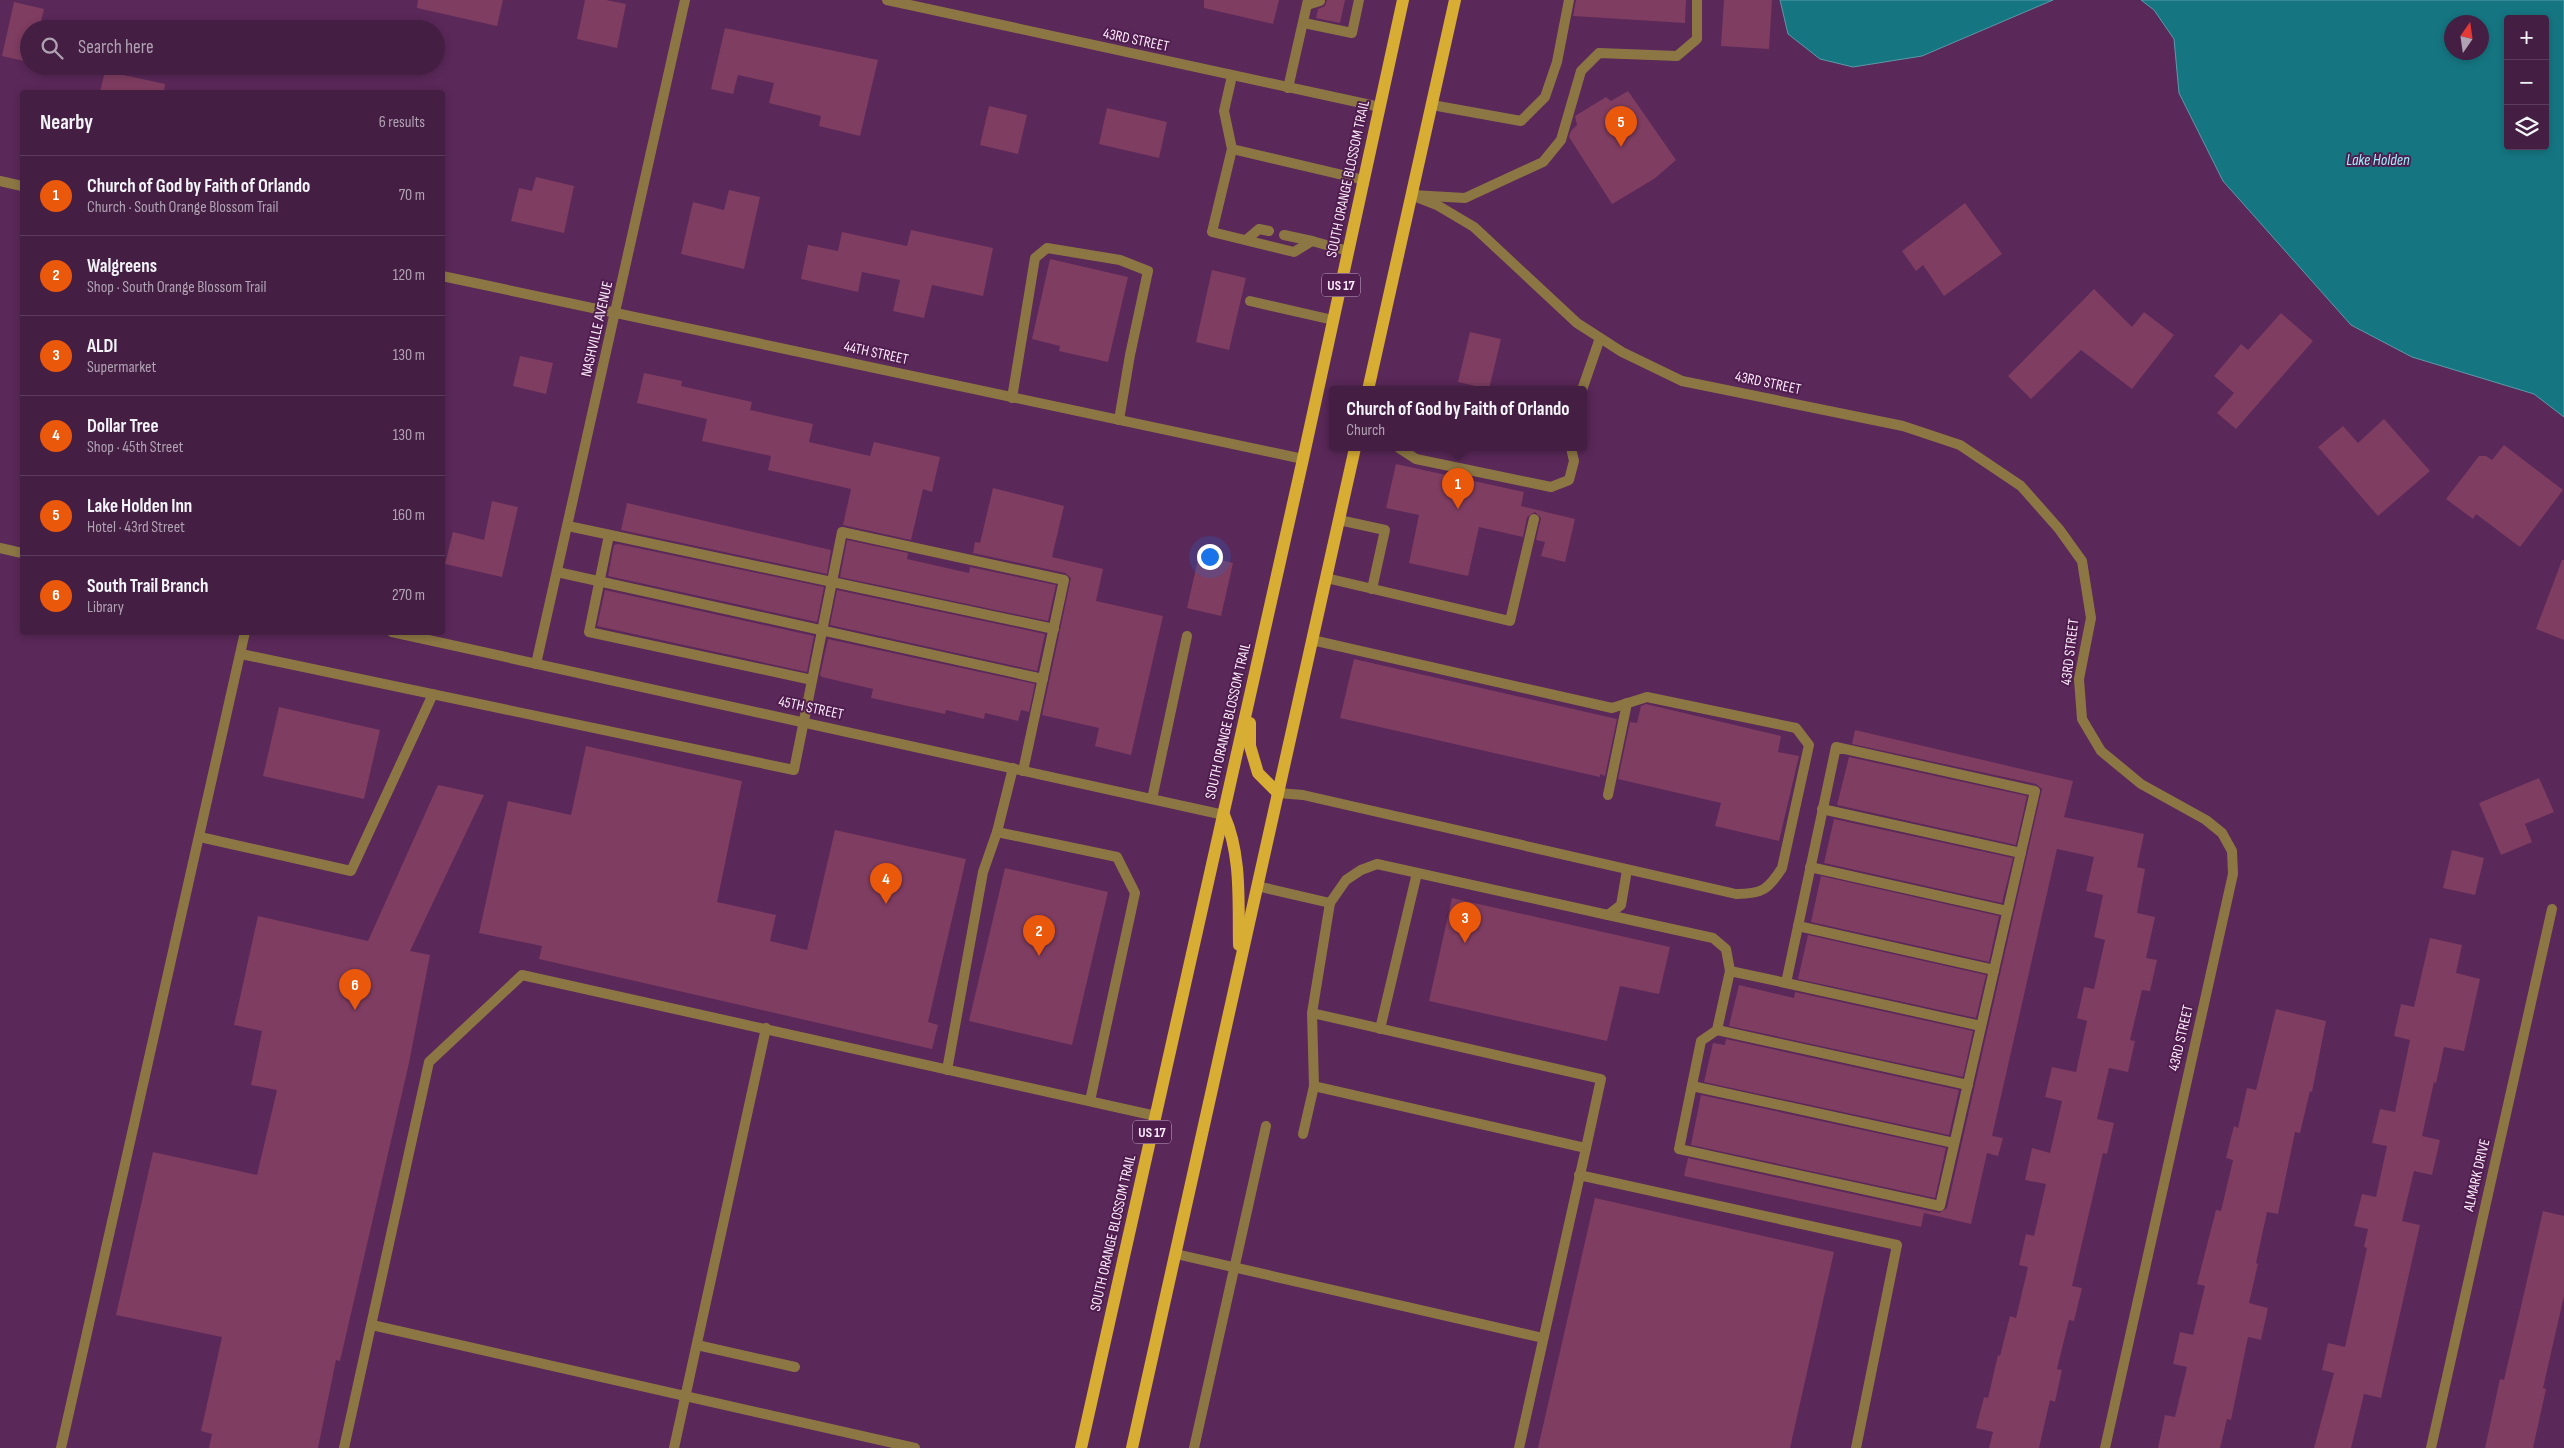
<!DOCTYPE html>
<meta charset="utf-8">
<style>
:root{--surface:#441e43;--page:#4e2b4e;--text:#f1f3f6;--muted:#afa2b2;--line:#5c3c5c;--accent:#ea580c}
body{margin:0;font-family:"Sofia Sans Condensed",sans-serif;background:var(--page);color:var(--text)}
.controls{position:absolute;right:15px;top:15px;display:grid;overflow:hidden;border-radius:5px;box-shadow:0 2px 8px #0003}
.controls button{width:45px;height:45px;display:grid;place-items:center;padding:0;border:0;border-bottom:1px solid var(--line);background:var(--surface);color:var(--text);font:25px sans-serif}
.compass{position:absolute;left:2444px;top:15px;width:45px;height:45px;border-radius:50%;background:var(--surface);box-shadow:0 2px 8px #0003;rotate:13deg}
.you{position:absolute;left:1209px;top:556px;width:18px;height:18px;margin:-12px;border:4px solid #fff;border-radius:50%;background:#1a73e8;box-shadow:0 0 0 8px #1a73e833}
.badge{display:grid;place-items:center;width:32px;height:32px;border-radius:50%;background:var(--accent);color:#fff;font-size:16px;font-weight:700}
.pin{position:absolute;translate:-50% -41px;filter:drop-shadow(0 1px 2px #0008)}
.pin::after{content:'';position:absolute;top:26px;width:18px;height:15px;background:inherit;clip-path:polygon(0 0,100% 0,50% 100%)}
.popup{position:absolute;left:1329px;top:386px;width:258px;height:65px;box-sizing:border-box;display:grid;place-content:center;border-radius:5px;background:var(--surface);filter:drop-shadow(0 1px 4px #0005);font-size:16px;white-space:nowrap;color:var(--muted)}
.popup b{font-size:19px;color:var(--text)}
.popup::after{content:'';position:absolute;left:50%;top:100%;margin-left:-10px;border:10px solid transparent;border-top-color:var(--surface)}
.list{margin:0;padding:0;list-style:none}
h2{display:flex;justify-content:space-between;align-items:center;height:65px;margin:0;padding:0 20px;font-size:21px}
h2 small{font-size:16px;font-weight:400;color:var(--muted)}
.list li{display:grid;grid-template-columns:32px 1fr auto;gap:15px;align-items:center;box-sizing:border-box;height:80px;padding:0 20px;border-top:1px solid var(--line)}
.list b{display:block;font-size:19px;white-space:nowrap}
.list p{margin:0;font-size:16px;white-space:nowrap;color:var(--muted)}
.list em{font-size:16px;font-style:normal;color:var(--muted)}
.icon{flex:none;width:28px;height:28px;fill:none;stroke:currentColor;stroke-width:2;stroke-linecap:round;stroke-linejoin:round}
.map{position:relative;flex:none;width:2564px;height:1448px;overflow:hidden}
.search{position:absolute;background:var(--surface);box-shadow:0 2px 8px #0003;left:20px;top:20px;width:425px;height:55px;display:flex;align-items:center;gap:12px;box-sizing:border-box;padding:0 18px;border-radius:28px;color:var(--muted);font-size:19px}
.panel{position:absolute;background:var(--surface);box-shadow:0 2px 8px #0003;left:20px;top:90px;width:425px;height:545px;border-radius:5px}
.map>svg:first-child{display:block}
</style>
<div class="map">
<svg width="2564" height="1448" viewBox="0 0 2564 1448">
<rect width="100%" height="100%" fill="#5a2859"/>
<g fill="#157682" stroke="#5b99a7" fill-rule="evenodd">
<path d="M1780 0H2053L1922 56 1853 67 1820 59 1788 34Z"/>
<path d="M2141 0H2564V417L2534 394 2412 357 2351 325 2223 181 2179 93 2174 39 2154 10ZM2508 19H2545V146H2508ZM2452 22H2482V52H2452Z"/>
</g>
<g fill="#7f3d61">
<path d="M418 0H503L497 26 417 8Z"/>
<path d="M585 0H606L626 4 617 48 577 39Z"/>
<path d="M1204 0H1279L1273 24 1204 8Z"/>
<path d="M1327 0H1345L1340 23 1316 18 1318 9 1325 6Z"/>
<path d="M1576 0H1686L1685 23 1573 16Z"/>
<path d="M1724 0H1772L1769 49 1721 46Z"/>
<path d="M14 2 44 9 39 29H29V62L2 56Z"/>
<path d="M725 28 878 60 860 136 819 126 821 116 769 103 774 83 738 75 733 94 711 89Z"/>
<path d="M105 71 165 84 164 92H100Z"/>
<path d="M1628 91 1676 160 1654 179 1612 204 1569 137 1571 131 1577 125 1575 116 1606 97 1611 101Z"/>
<path d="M989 106 1027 115 1018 154 980 145Z"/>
<path d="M1107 108 1167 122 1159 158 1099 144Z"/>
<path d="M536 177 574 186 564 233 511 221 519 188 532 191Z"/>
<path d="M729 190 760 197 744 269 681 254 693 202 724 210Z"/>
<path d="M1965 203 2002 254 1944 296 1923 265 1916 271 1902 251Z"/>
<path d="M911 230 993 248 983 296 932 285 924 318 893 311 900 280 862 272 858 292 801 279 808 245 838 251 842 232 907 246Z"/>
<path d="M1050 259 1128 277 1108 362 1059 351 1060 346 1032 339Z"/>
<path d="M1212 270 1246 278 1229 350 1196 342Z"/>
<path d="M2094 289 2132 327 2144 312 2174 335 2132 389 2081 350 2031 399 2008 376Z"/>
<path d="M2281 313 2313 341 2236 429 2217 413 2234 393 2214 376 2241 344 2248 350Z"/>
<path d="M1470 332 1501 339 1489 389 1458 382Z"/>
<path d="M520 356 553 363 546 394 513 386Z"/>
<path d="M644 373 682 381 681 386 752 402 750 410 813 424 809 442 870 456 874 442 940 457 932 492 923 489 911 540 843 525 851 489 768 470 771 456 702 441 707 419 637 403Z"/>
<path d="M2384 419 2430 471 2378 516 2318 447 2343 426 2358 443Z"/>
<path d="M2504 445 2563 490 2520 547 2476 514 2473 519 2446 499 2479 456H2486L2492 460Z"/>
<path d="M1396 464 1524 492 1521 506 1575 519 1565 562 1541 556 1545 542 1536 540 1541 518 1535 512 1527 517 1523 537 1479 527 1468 576 1409 563 1419 515 1386 508Z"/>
<path d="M993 488 1064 506 1052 557 1103 569 1096 601 1163 616 1131 755 1095 746 1099 728 1042 715 1071 578 1065 573 973 553 975 542 980 543Z"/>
<path d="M492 501 518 507 502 577 445 564 453 532 484 540Z"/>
<path d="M627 503 831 550 827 574 621 530Z"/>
<path d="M847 540 908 553 907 559 969 573 970 567 1056 585 1048 621 840 577Z"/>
<path d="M618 544 824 587 817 622 608 576 614 545Z"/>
<path d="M1199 555 1233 563 1221 616 1187 608Z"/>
<path d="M2562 560H2564V640L2536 629Z"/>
<path d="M605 590 814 636 807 672 597 626Z"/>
<path d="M837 590 1045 634 1037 671 830 625Z"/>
<path d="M828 639 1035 684 1029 712 1021 710 1018 721 985 713 984 719 946 710 945 714 871 698 873 689 822 677 820 675Z"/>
<path d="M1354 659 1617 719 1605 776 1600 774V777L1340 718Z"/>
<path d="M1646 704 1781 736 1778 752 1799 756 1779 841 1715 826 1721 803 1618 779 1630 722 1637 723 1641 706Z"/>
<path d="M279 707 380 730 364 799 263 776Z"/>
<path d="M1855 730 2073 781 2064 817 2144 834 2137 867 2145 869 2137 913 2155 917 2146 958 2157 960 2150 991 2142 990 2130 1040 2135 1041 2128 1072 2109 1068 2097 1119 2114 1123 2107 1154 2103 1153 2072 1286 2082 1288 2074 1321 2069 1320 2057 1369 2062 1370 2055 1402 2050 1400 2039 1448H1989L1993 1432 1976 1428 1984 1397 1988 1398 1998 1355 2000 1356 2010 1316 2016 1318 2028 1267 2019 1265 2026 1234 2034 1236 2046 1184 2025 1180 2032 1148 2050 1153 2062 1101 2045 1097 2052 1067 2076 1072 2087 1021 2077 1018 2084 987 2094 989 2105 940 2094 937 2103 895 2086 891 2094 857 2057 849 1992 1136 2003 1138 1998 1156 1987 1153 1971 1224 1924 1213 1921 1227 1684 1176 1688 1158 1939 1213 1947 1208 2042 789 2036 784 1852 744Z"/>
<path d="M586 746 742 781 717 902 776 915 770 941 807 950 835 830 966 859 928 1022 938 1025 932 1049 539 959 542 946 479 933 508 801 571 815Z"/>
<path d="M1849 757 2027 796 2016 845 1837 805Z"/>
<path d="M2539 778 2554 812 2525 824 2532 842 2501 855 2479 803Z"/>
<path d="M438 785 484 795 410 951 430 955 409 1063 340 1361 336 1360 318 1448H209L212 1434 201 1431 222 1337 116 1315 153 1152 257 1175 277 1090 251 1085 262 1031 234 1025 258 916 368 941Z"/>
<path d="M1834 819 2013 858 2002 903 1824 863Z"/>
<path d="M2452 850 2484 858 2475 895 2443 888Z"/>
<path d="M1005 868 1108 892 1072 1045 969 1021Z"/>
<path d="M1821 876 1999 916 1989 962 1811 922Z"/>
<path d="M1452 898 1670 947 1659 994 1620 986 1607 1041 1429 1001Z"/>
<path d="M1808 935 1986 975 1976 1018 1798 979Z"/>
<path d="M2430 938 2462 945 2456 973 2480 979 2464 1051 2444 1047 2436 1083 2434 1082 2422 1136 2440 1140 2432 1175 2414 1171 2402 1221 2420 1225 2381 1398 2364 1394 2351 1448H2314L2334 1373 2322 1370 2328 1343 2345 1347 2367 1248 2364 1247 2368 1229 2354 1226 2362 1194 2376 1197 2387 1146 2372 1143 2380 1109 2395 1112 2410 1040 2394 1036 2401 1004 2414 1007Z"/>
<path d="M1739 985 1794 998 1795 992 1973 1031 1963 1077 1729 1026Z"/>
<path d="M2276 1009 2326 1021 2312 1092 2310 1091 2300 1133 2295 1132 2278 1214 2267 1212 2256 1263 2258 1264 2249 1303 2268 1308 2261 1340 2248 1337 2231 1420 2227 1419 2220 1448H2158L2165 1415 2175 1417 2187 1367 2173 1364 2180 1332 2193 1335 2205 1286 2197 1284 2216 1210 2221 1211 2233 1160 2226 1158 2234 1126 2238 1128 2247 1088 2256 1090Z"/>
<path d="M1726 1039 1959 1090 1949 1135 1704 1082 1713 1043 1725 1045Z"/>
<path d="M1701 1095 1946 1148 1935 1198 1691 1145Z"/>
<path d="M1595 1198 1834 1252 1790 1448H1538Z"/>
<path d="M2543 1211 2564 1216V1296L2543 1388 2546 1389 2533 1448H2485L2500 1379 2504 1380Z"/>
</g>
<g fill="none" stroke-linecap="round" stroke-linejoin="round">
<g stroke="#8c7744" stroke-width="10">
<path d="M1307 5 1320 1"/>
<path d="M1304 23 1352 33 1359 0"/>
<path d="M1232 76 1224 111 1232 149 1212 232 1294 252 1312 241 1348 251"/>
<path d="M1288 88 1308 0"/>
<path d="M1432 105 1521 121 1545 97 1557 62 1569 0"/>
<path d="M1232 149 1364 180"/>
<path d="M1412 195 1465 198 1543 162 1561 140 1581 71 1599 53 1677 56 1697 39V0"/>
<path d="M1284 235 1312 241"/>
<path d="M1246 240 1259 229 1269 231"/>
<path d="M1250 301 1333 320"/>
<path d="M1582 390 1600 338"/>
<path d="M1012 398 1035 258 1047 248 1120 260 1148 271 1130 355 1119 420"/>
<path d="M1399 448 1416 459 1551 487 1569 480 1574 461 1571 448"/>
<path d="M1339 520 1385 530 1372 589"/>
<path d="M568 526 1054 629"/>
<path d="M609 535 589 632 812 680"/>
<path d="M557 572 1043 679"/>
<path d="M1326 578 1510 621 1534 519"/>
<path d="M241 654 794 770 842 532 1064 580 1023 771"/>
<path d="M1278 793 1303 795 1736 894C1762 894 1768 890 1782 868L1809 745 1796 728 1647 697 1612 708 1312 640"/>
<path d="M1608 795 1627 703"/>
<path d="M1152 799 1187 636"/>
<path d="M1822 809 2021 853"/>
<path d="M997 832 1117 857 1135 893 1090 1101"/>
<path d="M200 837 351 871 433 694"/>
<path d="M1810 867 2007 911"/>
<path d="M1257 886 1330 903"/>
<path d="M1608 915 1713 938 1726 949 1730 971 1717 1030 1701 1041 1679 1149 1940 1206 2035 791 1836 747 1786 983 1730 971"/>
<path d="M1798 926 1994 970"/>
<path d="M1786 983 1981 1026"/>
<path d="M1312 1013 1601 1079 1586 1148 1314 1086 1312 1013 1330 903 1346 880 1361 870 1377 864 1608 915 1621 905 1627 870"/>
<path d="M1380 1029 1417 873"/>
<path d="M1717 1030 1968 1085"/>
<path d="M947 1070 983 872 997 832 1013 768"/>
<path d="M1692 1086 1954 1143"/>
<path d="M1303 1134 1314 1086"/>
<path d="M1579 1175 1897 1245 1856 1448"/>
<path d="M1176 1254 1543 1338"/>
<path d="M372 1325 915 1448"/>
<path d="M697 1345 795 1367"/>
<path d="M61 1448 245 632"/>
<path d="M344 1448 429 1062 522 975 1156 1116"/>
<path d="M674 1448 766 1028"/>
<path d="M1194 1448 1266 1126"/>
<path d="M1519 1448 1586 1148"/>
</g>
<g stroke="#8c7744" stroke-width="10">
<path d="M887 0 1380 107"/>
<path d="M0 181 22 186"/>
<path d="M1411 195 1437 205 1474 227 1577 323 1622 352 1682 381 1903 426 1960 445 2021 486 2059 529 2082 561 2091 618 2079 679 2082 719 2101 751 2141 784 2206 820 2222 833 2232 851 2233 874 2105 1448"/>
<path d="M442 276 1303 459"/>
<path d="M0 548 22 553"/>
<path d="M392 632 1224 815"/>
<path d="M536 664 685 0"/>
<path d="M2431 1448 2552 909"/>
</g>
<g stroke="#d8ad33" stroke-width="12">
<path d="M1368 390 1455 0"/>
<path d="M1250 723V746L1258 773 1278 793"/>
<path d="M1224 815C1242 856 1238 902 1239 945"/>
<path d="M1081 1448 1303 459 1403 0"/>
<path d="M1132 1448 1355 448"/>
</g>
</g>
<g text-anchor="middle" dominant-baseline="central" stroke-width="4" stroke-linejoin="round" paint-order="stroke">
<g fill="#4f1d4e" stroke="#c9adc8" stroke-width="1">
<rect x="1322" y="273.5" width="38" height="23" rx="4"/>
<rect x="1133" y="1120.5" width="38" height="23" rx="4"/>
</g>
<g font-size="14" font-weight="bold" fill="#fdebfc">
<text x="1341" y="285">US 17</text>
<text x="1152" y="1132">US 17</text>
</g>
<g font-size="15" fill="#fdebfc" stroke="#4f1d4e">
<text transform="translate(1136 40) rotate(12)">43RD STREET</text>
<text transform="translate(1348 179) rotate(-78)">SOUTH ORANGE BLOSSOM TRAIL</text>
<text transform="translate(597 329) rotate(-77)">NASHVILLE AVENUE</text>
<text transform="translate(876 353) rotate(12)">44TH STREET</text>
<text transform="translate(1768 383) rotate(12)">43RD STREET</text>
<text transform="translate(2070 652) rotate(-83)">43RD STREET</text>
<text transform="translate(811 708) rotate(12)">45TH STREET</text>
<text transform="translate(1228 721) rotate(-77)">SOUTH ORANGE BLOSSOM TRAIL</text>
<text transform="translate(2181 1038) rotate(-77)">43RD STREET</text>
<text transform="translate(2477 1175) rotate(-77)">ALMARK DRIVE</text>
<text transform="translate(1113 1233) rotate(-77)">SOUTH ORANGE BLOSSOM TRAIL</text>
</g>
<g font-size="16" font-style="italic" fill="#9ef0fd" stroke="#4f1d4e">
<text x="2378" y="160">Lake Holden</text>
</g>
</g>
</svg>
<div class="controls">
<button>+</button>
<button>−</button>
<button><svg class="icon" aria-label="layers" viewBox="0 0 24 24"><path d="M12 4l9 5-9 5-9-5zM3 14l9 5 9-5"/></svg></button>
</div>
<svg class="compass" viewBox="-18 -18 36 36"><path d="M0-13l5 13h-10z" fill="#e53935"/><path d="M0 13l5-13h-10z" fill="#afa2b2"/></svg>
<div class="you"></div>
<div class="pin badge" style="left:1458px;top:509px">1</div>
<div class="popup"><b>Church of God by Faith of Orlando</b>Church</div>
<div class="pin badge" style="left:1039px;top:956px">2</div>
<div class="pin badge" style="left:1465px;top:943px">3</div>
<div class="pin badge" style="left:886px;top:904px">4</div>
<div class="pin badge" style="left:1621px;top:147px">5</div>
<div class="pin badge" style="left:355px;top:1010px">6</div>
<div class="search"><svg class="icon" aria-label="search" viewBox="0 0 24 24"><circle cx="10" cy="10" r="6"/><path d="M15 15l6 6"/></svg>Search here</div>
<section class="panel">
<h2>Nearby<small>6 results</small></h2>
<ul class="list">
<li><span class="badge">1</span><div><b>Church of God by Faith of Orlando</b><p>Church · South Orange Blossom Trail</p></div><em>70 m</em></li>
<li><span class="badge">2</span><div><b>Walgreens</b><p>Shop · South Orange Blossom Trail</p></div><em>120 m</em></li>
<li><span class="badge">3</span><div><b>ALDI</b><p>Supermarket</p></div><em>130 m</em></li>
<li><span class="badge">4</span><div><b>Dollar Tree</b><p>Shop · 45th Street</p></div><em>130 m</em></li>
<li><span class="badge">5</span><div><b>Lake Holden Inn</b><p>Hotel · 43rd Street</p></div><em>160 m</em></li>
<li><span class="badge">6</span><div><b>South Trail Branch</b><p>Library</p></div><em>270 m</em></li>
</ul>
</section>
</div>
